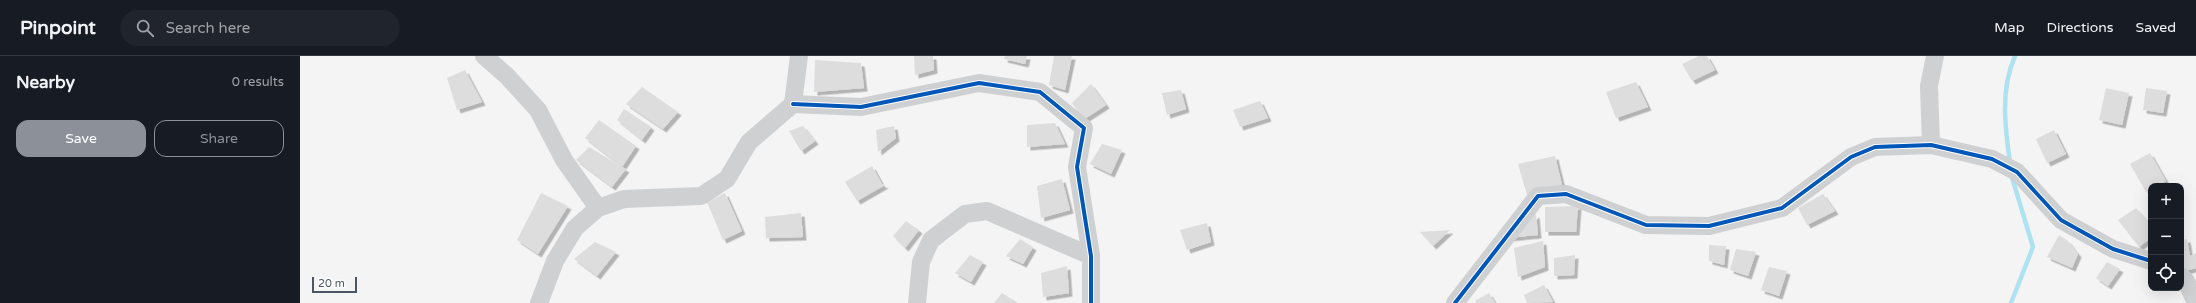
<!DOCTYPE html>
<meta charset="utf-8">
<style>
:root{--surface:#171b24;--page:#20242c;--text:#f1f3f6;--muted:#9ea1a6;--line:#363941;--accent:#8c9099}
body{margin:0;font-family:"Varela Round",sans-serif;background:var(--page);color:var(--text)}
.controls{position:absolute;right:12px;bottom:12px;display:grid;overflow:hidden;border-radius:8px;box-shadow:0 4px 16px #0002}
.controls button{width:36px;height:36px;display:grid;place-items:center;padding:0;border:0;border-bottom:1px solid var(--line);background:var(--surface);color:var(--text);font:20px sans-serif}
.scale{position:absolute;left:12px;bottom:10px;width:45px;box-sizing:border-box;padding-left:4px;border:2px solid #4a5661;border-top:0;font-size:11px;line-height:14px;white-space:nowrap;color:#4a5661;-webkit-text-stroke:3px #fff;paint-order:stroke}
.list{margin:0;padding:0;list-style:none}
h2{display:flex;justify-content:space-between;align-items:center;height:52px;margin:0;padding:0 16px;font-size:17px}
h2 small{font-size:13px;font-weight:400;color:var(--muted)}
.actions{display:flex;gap:8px;padding:12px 16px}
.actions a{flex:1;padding:9px 0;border:1px solid var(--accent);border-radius:12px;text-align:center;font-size:14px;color:var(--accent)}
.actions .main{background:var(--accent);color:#fff}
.icon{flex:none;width:22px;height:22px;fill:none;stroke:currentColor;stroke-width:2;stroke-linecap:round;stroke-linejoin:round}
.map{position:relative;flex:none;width:1896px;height:247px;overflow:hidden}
header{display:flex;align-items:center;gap:24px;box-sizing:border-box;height:56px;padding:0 20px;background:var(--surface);border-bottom:1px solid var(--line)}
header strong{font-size:19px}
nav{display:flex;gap:22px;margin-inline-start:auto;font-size:14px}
.search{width:280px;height:36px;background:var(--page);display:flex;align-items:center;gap:10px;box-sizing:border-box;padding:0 14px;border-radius:22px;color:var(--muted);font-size:15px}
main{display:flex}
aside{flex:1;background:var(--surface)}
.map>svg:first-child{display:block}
</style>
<header>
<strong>Pinpoint</strong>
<div class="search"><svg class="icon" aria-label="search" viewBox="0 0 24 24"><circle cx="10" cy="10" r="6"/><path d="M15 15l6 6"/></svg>Search here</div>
<nav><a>Map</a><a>Directions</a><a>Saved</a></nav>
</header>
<main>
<aside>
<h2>Nearby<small>0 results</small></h2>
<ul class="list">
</ul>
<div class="actions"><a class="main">Save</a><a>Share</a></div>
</aside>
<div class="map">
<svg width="1896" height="247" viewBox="0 0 1896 247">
<defs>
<filter id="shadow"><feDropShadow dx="3.5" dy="3.5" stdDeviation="0" flood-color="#0004"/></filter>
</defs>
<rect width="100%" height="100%" fill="#f4f4f4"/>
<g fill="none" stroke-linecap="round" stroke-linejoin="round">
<g stroke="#aee2f0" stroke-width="4.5">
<path d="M1710 107C1705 71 1700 34 1715 0"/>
<path d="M1711 247 1733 191 1711 118"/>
</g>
</g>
<g fill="#ddddde" filter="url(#shadow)">
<path d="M614 0H633L634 14 615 19Z"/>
<path d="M705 0H727L725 8 704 3Z"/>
<path d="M754 0H772L765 34 749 29Z"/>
<path d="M1399 0H1407L1415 14 1392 25 1382 8Z"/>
<path d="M515 4 561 7 564 32 514 36Z"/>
<path d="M165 14 182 46 157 54 147 22Z"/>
<path d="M1336 26 1348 51 1316 62 1306 36Z"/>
<path d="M791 28 806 49 783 64 772 47Z"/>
<path d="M342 31 378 56 363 73 326 48Z"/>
<path d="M1806 32 1829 37 1822 69 1799 64Z"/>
<path d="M1846 32 1867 35 1863 57 1843 54Z"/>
<path d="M881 34 886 53 867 59 862 37Z"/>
<path d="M960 45 968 62 940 71 933 54Z"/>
<path d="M324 53 351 71 342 84 317 64Z"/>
<path d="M299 64 336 90 322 111 326 113 312 131 276 104 289 91 322 111 285 82Z"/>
<path d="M755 67 765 88 727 91V69Z"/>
<path d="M503 70 515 85 501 95 489 75Z"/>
<path d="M594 70 596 82 578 96 576 74Z"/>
<path d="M1754 74 1766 98 1747 107 1736 83Z"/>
<path d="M802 88 822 94 811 118 790 108Z"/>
<path d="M1850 97 1866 125 1856 130H1851V133L1846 136 1830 108Z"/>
<path d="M1255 100 1262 129 1227 139 1218 108Z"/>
<path d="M572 110 582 128 585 129 557 145 545 126Z"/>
<path d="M762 123 770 154 741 162 737 130Z"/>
<path d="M241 137 268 150 238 198 217 184Z"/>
<path d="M425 137 442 175 423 184 407 146Z"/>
<path d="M1523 138 1535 155 1507 169 1498 152Z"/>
<path d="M1278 150 1276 176H1245V151Z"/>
<path d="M1836 152 1851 169V182L1839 191 1818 164Z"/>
<path d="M501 157 503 181 466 182 465 161Z"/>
<path d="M1236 158 1238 179 1207 182Z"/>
<path d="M606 165 619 174 605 192 593 180Z"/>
<path d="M907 167 911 186 887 194 880 174Z"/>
<path d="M1150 174 1133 190 1120 176Z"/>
<path d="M1759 179 1768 185 1778 198 1772 212 1747 201Z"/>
<path d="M720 183 733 191 723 208 706 200Z"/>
<path d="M1887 183 1890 200 1896 197V212L1885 215 1881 202V184Z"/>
<path d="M1243 185 1245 211 1218 221 1214 192Z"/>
<path d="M295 186 316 196 297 220 274 203Z"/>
<path d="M1409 189 1426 190 1424 209 1409 205Z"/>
<path d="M1436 193 1456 196 1448 220 1430 214Z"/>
<path d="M670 199 683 206 671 226 655 217Z"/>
<path d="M1275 199 1274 219 1254 220V202Z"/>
<path d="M1807 206 1820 213 1808 230 1796 222Z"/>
<path d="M767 210 769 237 743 241 741 217Z"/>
<path d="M1469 211 1487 215 1479 240 1461 234Z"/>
<path d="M1244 229 1253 246 1227 247 1224 239Z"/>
<path d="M702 237 718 247H694Z"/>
<path d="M1189 237 1195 247H1176L1175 245Z"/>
</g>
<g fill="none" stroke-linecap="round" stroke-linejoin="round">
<g stroke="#ced0d2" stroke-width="18">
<path d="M184 0 207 20 238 54 264 104 298 152"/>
<path d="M493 48 561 51 679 27 740 36 784 72 777 111 791 200V247"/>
<path d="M1631 89 1629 30 1635 0"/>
<path d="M1881 220 1886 225 1896 247"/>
<path d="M239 247 255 205 275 172 298 152 324 143 401 140 427 123 449 86 493 48 499 0"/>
<path d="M617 247 621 206 631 184 665 158 687 155 791 200"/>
<path d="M1155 247 1238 140 1266 138 1346 169 1409 170 1482 152 1551 101 1575 91 1631 89 1692 103 1717 116 1761 164 1813 193 1851 205"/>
</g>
<g stroke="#fff" stroke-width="6">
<g id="cycleway">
<path d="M493 48 561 51 679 27 740 36 784 72 777 111 791 200V247"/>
<path d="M1155 247 1238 140 1266 138 1346 169 1409 170 1482 152 1551 101 1575 91 1631 89 1692 103 1717 116 1761 164 1813 193 1851 205"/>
</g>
</g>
<use href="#cycleway" stroke="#0057b8" stroke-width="4"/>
</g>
</svg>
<div class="controls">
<button>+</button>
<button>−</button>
<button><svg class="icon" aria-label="locate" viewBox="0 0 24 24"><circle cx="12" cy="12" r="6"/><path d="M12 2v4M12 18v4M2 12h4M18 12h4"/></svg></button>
</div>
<div class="scale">20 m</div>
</div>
</main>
